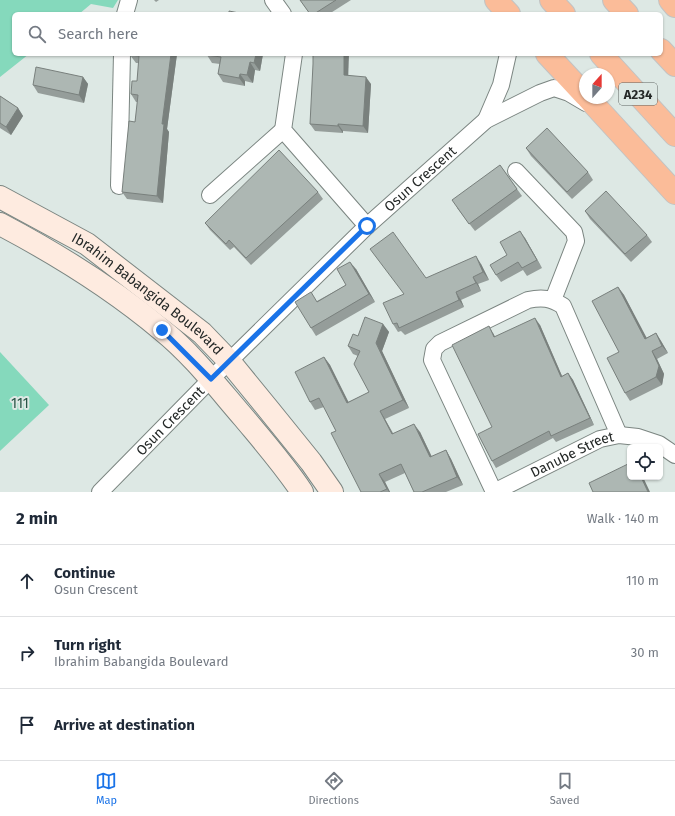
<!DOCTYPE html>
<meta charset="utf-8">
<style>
:root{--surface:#fff;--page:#f6f6f7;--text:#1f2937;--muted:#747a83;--line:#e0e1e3;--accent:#1a73e8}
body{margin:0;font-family:"Fira Sans",sans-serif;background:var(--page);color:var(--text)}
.controls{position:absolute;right:12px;bottom:12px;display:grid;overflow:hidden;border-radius:6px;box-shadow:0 1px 3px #0004}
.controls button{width:36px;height:36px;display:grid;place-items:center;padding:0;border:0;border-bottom:1px solid var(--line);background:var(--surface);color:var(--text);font:20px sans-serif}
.compass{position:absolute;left:579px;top:68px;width:36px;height:36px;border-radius:50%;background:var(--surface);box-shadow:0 1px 3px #0004;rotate:21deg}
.stop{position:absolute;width:12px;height:12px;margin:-9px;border:3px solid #1a73e8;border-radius:50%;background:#fff}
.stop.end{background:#1a73e8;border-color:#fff;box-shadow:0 1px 4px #0008}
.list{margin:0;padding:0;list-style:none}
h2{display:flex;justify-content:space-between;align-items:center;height:52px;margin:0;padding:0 16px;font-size:17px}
h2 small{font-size:13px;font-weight:400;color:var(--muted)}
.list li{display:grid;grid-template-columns:26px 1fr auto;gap:12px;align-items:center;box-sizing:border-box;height:72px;padding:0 16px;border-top:1px solid var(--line)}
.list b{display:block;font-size:15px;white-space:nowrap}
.list p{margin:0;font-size:13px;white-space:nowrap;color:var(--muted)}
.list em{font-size:13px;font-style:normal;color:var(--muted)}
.icon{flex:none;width:22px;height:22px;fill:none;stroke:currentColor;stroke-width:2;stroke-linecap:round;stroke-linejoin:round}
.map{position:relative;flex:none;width:675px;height:492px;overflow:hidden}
.search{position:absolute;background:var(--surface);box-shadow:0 1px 3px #0004;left:12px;right:12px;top:12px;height:44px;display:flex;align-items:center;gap:10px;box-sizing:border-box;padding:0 14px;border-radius:6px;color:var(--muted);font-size:15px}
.sheet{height:268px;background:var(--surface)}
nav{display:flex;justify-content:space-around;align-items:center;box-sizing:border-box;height:56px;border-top:1px solid var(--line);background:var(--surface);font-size:11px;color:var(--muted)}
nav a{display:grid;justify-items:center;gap:2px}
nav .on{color:var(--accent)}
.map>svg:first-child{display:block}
</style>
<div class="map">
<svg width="675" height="492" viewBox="0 0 675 492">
<rect width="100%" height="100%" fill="#dde8e4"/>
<g fill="#85d9bc">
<path d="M0 0H118L113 8 91 4 79 14H14V54H29L0 77Z"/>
<path d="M0 352 49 405 0 451Z"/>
</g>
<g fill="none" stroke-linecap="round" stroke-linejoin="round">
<g stroke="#7b8581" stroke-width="18">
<g id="street">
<path d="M273 0 283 14"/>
<path d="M125 14 129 0"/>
<path d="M294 54 283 130 367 226"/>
<path d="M486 120 501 85 508 54"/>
<path d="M516 171 574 232 576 241 553 300"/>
<path d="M119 186 122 54"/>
<path d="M210 195 283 130"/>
<path id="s1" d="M100 492 211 379 367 226 486 120 540 93 554 88 569 93 586 103"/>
<path d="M494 492 432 360 434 349 440 343 528 300C542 297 551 298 563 306L619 435"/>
<path id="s2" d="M494 492 600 439 619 435 638 437 659 444 675 455"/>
</g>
</g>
<g stroke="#7b8581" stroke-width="24">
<g id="secondary">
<path id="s3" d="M0 197 87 244 202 333 229 361 269 410 311 462 332 492"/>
<path d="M0 224C57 254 112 288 162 330 193 355 218 388 244 418 264 442 285 466 302 492"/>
</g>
</g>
<g stroke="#c2c3c3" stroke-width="24">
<g id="highway">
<path d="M496 0 509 14"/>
<path d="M551 0 564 14"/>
<path d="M614 0 627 14"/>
<path d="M670 0 675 6"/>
<path d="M661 50 675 65"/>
<path d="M547 54 585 95"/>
<path d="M601 54 675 135"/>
<path d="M588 98 675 193"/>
</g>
</g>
<use href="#street" stroke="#fff" stroke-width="16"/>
<use href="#secondary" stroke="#feebe0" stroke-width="22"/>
<use href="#highway" stroke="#fbbc99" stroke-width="22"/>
</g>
<g fill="#959d9a">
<path d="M154 0H159L156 2Z"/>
<path d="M300 0H351L329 14H310Z"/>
<path d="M131 54H177L167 129 169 132 163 203 127 199 122 192 135 122 138 102H136L131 94 137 81 139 63H136L130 55Z"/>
<path d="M263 54 260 71 255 70 253 83 245 81V86L223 82 218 74 220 64 212 63 207 55Z"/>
<path d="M349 75 371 84 368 133 343 131V133L315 131 310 124Z"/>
<path d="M83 77 88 84 84 103 38 93 33 85Z"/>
<path d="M0 96 18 108 23 116 11 135 0 128Z"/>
<path d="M526 148 588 172 593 180 572 199 531 156Z"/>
<path d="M500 165 522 196 475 231 457 208Z"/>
<path d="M318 192 323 199 251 265 234 247 230 250 210 230 205 223Z"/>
<path d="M585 211 647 235 652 242 631 262 590 219Z"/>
<path d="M525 238 542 268 527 276 523 270 501 282 496 275 507 255Z"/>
<path d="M481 264 489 280 478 284 481 291 461 300 464 307 405 335 401 331 398 332 393 324 403 295 426 278Z"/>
<path d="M356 269 375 302 316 336 311 328 317 301 346 285Z"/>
<path d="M618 287 624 295 646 338 656 333 661 341 668 353 657 359 664 374 662 385 630 401 625 393 619 352Z"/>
<path d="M383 324 389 332 382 351 409 408 385 419 393 433 420 432 432 457 446 450 451 459 463 485 446 492H414L405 473 385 482 390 492H361L336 431 324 407 315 410 310 402 324 357 330 365 348 402 369 392 358 356 353 354 348 346 358 336Z"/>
<path d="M540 325 562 376 568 373 573 380 594 425 556 442 553 438 496 468 492 461 493 333 495 337Z"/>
</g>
<g fill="#79807d">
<path d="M171 54H177L167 129 169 132 163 203 157 196 162 124Z"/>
<path d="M256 54H263L260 71 254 63Z"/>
<path d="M344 54H349L348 82 344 75Z"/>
<path d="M250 62 255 70 253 83 247 75Z"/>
<path d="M240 74 245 81V86L239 78Z"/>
<path d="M83 77 88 84 84 103 79 95Z"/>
<path d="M366 77 371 84 368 133 363 126Z"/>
<path d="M18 108 23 116 11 135 6 127Z"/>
<path d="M338 124 343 131V133L338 126Z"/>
<path d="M520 231 525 238 542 268 537 260Z"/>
<path d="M476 256 481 264 489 280 483 272Z"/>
<path d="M350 262 356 269 375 302 369 294Z"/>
<path d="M473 277 478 284 481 291 476 283Z"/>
<path d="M618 287 624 295 651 346 645 339Z"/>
<path d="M456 292 461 300 464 307 459 300Z"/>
<path d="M535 318 540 325 565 383 561 377Z"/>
<path d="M383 324 389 332 382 351 409 408 403 400 376 343Z"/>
<path d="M489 326 493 333 499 344 494 337Z"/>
<path d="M656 333 661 341 668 353 662 346Z"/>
<path d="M652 351 657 359 664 374 662 385 656 377Z"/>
<path d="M324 357 330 365 353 411 347 403Z"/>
<path d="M568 373 573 380 594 425 590 418Z"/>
<path d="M380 411 385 419 397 442 392 434Z"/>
<path d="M414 424 420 432 436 466 430 457Z"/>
<path d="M446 450 451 459 463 485 457 477Z"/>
<path d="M379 474 385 482 390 492H389L387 489Z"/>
<path d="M641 477H643L650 492H648Z"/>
</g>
<g fill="#adb7b3" stroke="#79807d">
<path d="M300 0H336L314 14H310Z"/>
<path d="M229 11 244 14H229Z"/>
<path d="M131 54H171L162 124H164L157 196 122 192 129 121 135 122 138 95 131 94 132 81H137L139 56 130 55Z"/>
<path d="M207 54H256L254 63 250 62 247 75 240 74 239 78 218 74 221 57 207 55Z"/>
<path d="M313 54H344V75L366 77 363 126 338 124V126L310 124 313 64Z"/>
<path d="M36 67 83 77 79 95 33 85Z"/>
<path d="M0 96 18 108 6 127 0 123Z"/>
<path d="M547 128 588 172 567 192 526 148Z"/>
<path d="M279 150 318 192 246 258 229 240 226 244 205 223Z"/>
<path d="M500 165 517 189 469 224 452 200Z"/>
<path d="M606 191 647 235 625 254 585 211Z"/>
<path d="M520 231 537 260 522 268 518 262 496 275 490 265 507 255 500 242Z"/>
<path d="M393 232 426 278 476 256 483 272 473 277 476 283 456 292 459 300 399 328 397 323 393 324 383 303 404 294 370 249Z"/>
<path d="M350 262 369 294 311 328 295 302 311 292 317 302 346 285 337 269Z"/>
<path d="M618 287 645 339 656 333 662 346 652 351 659 366 656 377 625 393 607 358 619 352 592 301Z"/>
<path d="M365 317 383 324 376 343 403 400 380 411 392 434 414 424 430 457 446 450 457 477 422 492H414L401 464 379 474 387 489 380 492H361L331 433 336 431 319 398 310 402 295 372 324 357 347 403 369 392 354 364 360 351 348 346 353 334 358 336Z"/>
<path d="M535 318 561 377 568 373 590 418 551 436 549 431 492 461 478 434 492 427 452 345 489 326 494 337Z"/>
<path d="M630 463V477H641L648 492H593L589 483Z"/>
</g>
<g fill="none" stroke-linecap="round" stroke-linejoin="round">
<path stroke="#1a73e8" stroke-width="5" d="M162 330 211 379 367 226"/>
</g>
<g text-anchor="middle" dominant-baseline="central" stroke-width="4" stroke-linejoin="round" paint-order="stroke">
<rect fill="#dde8e4" stroke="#5c6260" stroke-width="1" x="619" y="83" width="38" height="22" rx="3"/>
<g font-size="13" font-weight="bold" fill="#242827">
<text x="638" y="94">A234</text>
</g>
<g font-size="14" fill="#242827" stroke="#dde8e4">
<text stroke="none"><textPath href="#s1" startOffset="448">Osun Crescent</textPath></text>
<text stroke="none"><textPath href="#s3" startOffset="177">Ibrahim Babangida Boulevard</textPath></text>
<text stroke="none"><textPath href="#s1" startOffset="100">Osun Crescent</textPath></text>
<text stroke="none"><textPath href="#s2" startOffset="87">Danube Street</textPath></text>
</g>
<g font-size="14" fill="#275445" stroke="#dde8e4">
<text x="20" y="403">111</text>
</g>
</g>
</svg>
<div class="controls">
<button><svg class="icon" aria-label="locate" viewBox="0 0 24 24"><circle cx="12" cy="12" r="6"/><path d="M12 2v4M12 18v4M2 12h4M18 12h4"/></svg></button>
</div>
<svg class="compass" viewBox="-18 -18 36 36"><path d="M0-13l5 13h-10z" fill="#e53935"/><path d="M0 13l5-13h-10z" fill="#747a83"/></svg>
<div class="stop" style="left:367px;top:226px"></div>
<div class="stop end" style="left:162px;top:330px"></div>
<div class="search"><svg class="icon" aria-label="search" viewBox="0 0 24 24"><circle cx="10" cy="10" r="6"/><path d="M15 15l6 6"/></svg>Search here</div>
</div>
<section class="sheet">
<h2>2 min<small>Walk · 140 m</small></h2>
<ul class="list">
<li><svg class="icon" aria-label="ahead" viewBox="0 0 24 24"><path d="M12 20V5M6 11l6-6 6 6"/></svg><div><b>Continue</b><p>Osun Crescent</p></div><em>110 m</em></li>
<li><svg class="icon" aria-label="right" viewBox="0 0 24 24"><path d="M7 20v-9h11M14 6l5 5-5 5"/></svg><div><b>Turn right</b><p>Ibrahim Babangida Boulevard</p></div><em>30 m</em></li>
<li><svg class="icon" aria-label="arrive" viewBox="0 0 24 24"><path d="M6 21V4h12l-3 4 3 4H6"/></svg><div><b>Arrive at destination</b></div></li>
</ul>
</section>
<nav>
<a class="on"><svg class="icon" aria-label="map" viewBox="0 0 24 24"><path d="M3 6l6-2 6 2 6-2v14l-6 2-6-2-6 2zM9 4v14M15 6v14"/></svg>Map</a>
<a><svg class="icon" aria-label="directions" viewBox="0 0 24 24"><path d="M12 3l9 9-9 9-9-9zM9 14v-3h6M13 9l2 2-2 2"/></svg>Directions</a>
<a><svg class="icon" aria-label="saved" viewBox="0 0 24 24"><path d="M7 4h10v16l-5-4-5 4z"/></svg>Saved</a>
</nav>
